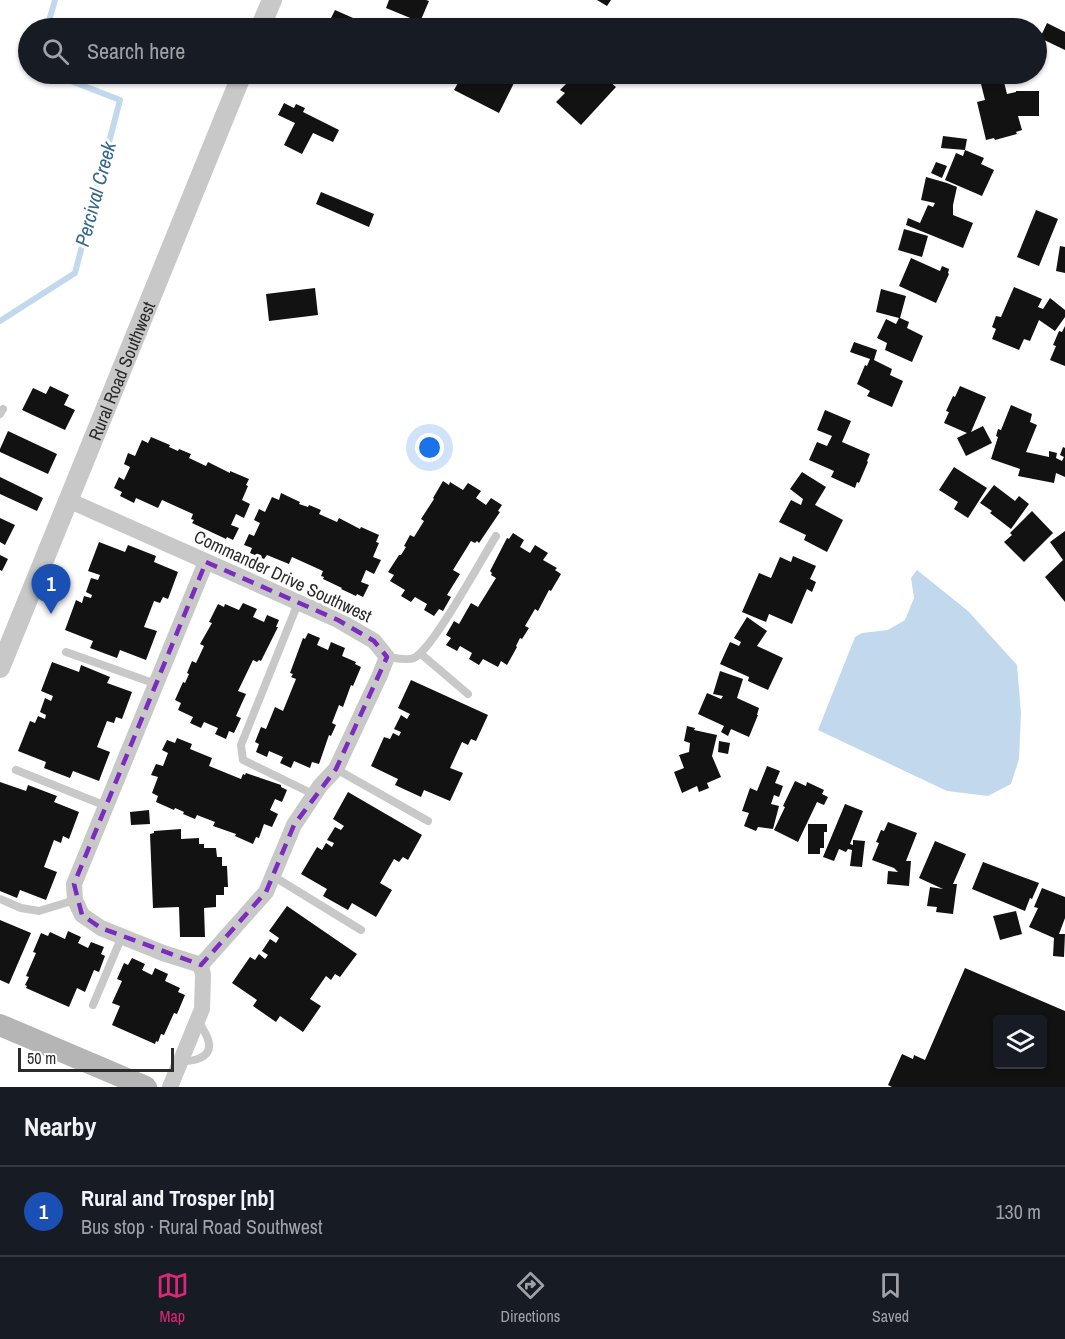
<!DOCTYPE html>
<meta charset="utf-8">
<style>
:root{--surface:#171b24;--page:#242831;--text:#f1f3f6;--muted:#9ea1a6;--line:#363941;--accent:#db2777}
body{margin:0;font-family:"Archivo Narrow",sans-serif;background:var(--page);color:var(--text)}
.controls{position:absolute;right:18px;bottom:18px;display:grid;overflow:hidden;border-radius:6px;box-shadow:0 2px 4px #0004}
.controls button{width:54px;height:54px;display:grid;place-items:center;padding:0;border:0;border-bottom:2px solid var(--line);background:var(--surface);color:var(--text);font:30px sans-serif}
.scale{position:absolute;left:18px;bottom:15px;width:156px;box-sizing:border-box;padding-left:6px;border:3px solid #2b2b2b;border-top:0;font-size:16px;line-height:21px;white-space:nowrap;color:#2b2b2b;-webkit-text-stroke:4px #fff;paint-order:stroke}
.you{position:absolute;left:430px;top:448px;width:21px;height:21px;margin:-15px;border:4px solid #fff;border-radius:50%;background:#1a73e8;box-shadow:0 0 0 9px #1a73e833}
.badge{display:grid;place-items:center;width:39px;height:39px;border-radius:50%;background:var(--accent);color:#fff;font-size:20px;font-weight:700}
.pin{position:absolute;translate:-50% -50px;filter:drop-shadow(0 2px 3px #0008)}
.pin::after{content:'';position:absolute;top:32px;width:21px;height:18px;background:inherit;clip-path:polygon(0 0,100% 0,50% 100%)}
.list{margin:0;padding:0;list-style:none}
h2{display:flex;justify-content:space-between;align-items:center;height:78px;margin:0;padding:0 24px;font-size:26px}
h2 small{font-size:20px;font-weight:400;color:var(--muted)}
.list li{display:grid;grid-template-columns:39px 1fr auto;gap:18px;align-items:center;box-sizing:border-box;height:90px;padding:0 24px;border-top:2px solid var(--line)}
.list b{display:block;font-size:22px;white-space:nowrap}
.list p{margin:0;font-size:20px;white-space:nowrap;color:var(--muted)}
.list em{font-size:20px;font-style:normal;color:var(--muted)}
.icon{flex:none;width:33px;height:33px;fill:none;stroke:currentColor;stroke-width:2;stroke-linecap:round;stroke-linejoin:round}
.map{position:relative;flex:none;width:1065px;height:1087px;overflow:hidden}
.search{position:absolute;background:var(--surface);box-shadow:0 2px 4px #0004;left:18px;right:18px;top:18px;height:66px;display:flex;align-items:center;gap:15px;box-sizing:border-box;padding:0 21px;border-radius:33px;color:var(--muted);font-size:22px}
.sheet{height:168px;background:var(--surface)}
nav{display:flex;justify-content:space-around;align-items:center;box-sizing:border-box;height:84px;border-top:2px solid var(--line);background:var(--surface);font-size:16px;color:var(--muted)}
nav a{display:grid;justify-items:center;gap:3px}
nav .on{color:var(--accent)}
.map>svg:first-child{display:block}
</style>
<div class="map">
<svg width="1065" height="1087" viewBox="0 0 1065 1087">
<rect width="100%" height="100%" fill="#fff"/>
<path fill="#c1d8ed" d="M917 570 968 611 1017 665 1021 713 1019 759 1011 784 988 796 947 791 818 730 855 637 862 633 888 630 905 620 914 598 911 578Z"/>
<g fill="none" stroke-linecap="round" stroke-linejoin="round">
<g stroke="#c1d8ed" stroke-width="6">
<path d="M47 28 55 0"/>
<path d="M0 321 75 273 120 100 53 74"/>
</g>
</g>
<g fill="#121212" fill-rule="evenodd">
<path d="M389 0H426L429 1 420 22 386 8Z"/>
<path d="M597 0H611L607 6Z"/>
<path d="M335 10 362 22 359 28H326Z"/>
<path d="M1047 23 1065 32V50L1040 38Z"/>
<path d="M337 74H355L352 80Z"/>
<path d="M463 74H506L504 77 514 83 499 113 454 90Z"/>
<path d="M576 74H601L616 87 581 125 556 102 565 93 560 90Z"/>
<path d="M1003 78 1007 94 1016 92V91H1039V116H1018L1022 130 1016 132 1017 134 995 140 994 138 986 140 977 102 985 100 981 84Z"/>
<path d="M284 103 294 108 296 104 305 108 303 112 339 130 333 142 313 133 302 154 284 145 295 123 278 115Z"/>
<path d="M943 136 967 139 965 150 984 158 981 164 994 170 982 196 945 180 956 153 963 156 965 150 941 148Z"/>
<path d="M936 162 947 166 942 178 931 173Z"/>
<path d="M926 177 947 183 957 187 953 205V215L973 223 963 248 906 225 908 218 920 223 928 205 933 207 935 203 921 200Z"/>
<path d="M321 192 374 214 369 227 316 204Z"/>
<path d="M1036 210 1058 219 1039 266 1017 257Z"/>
<path d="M904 229 928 236 922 257 898 250Z"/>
<path d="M1060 246 1065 247V273L1056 271Z"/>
<path d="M911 258 940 271 942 266 949 269 948 273 949 274 936 303 899 286Z"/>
<path d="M1014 287 1042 299 1038 307 1043 309 1050 298 1065 310V317L1055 331 1039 320 1030 341 1024 339 1019 350 992 339 996 329 992 327 996 316 1001 317Z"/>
<path d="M315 288 318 315 269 321 266 294Z"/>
<path d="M881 289 906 296 900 318 909 322 907 328 923 336 912 362 885 350 887 343 877 338 886 319 896 324 899 318 876 312Z"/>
<path d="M1065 326V366L1050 360 1056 346 1053 345 1059 331 1062 332Z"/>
<path d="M854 342 877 350 874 360 892 369 890 375 903 381 892 407 867 396 870 391 857 384 865 365 867 366 870 359 850 352Z"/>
<path d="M50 386 69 395 64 405 75 410 65 430 22 410 33 388 46 394Z"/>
<path d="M960 386 986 397 971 432 983 426 992 443 966 456 957 438 967 433 944 423 949 412 946 411 953 396 955 397Z"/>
<path d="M1011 405 1032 414 1030 422 1037 425 1026 452 1049 457V451L1057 453 1056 458 1062 461 1064 457 1060 455 1063 447 1065 448V477L1056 473 1054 483 1018 476 1020 469 991 459 998 437 996 436 998 429 1001 430Z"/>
<path d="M825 410 851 421 842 442 870 454 867 461 868 462 859 483 857 482 855 488 831 477 834 471 809 460 817 442 827 446 832 436 817 430Z"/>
<path d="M8 431 57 454 48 474 0 452V449Z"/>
<path d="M151 437 170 445 169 447 178 451 179 449 191 454 189 458 206 466 208 462 230 473V471L249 479 246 485 248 486 242 500 250 504 244 518 236 514 231 525 239 528 233 540 227 537 226 539 192 523 194 520 191 519 193 514 162 500 158 508 136 498 134 503 120 496 122 492 114 488 119 477 124 480 130 467 124 464 128 453 135 456 142 440 148 443Z"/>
<path d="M954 467 987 488 968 518 954 509 958 502 939 490Z"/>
<path d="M802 472 826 487 815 505 843 520 827 552 804 540 806 535 779 522 791 500 801 505 803 499 790 489Z"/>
<path d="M0 477 43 498 37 511 0 494Z"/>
<path d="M443 481 449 485 450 482 463 490 468 483 481 491 476 498 486 505 491 498 502 505 498 511 500 512 479 543 477 541 475 543 471 541 453 570 460 574 447 595 451 597 443 611 439 609 434 616 424 610 427 604 415 597 411 602 401 596 405 590 390 581 394 575 388 572 399 555H401L406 547 404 546 410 535 414 537 424 521 421 519 434 499 433 498Z"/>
<path d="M994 485 1015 501 1019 496 1029 504 1011 529 990 513 992 511 980 503Z"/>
<path d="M281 493 300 502 299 504 308 507 309 505 321 510 319 514 337 522 339 518 360 529 361 527 379 535 376 542 379 543 373 557 381 560 374 574 366 570 361 582 369 585 363 597 357 594 356 596 341 589 342 588 323 579 324 577 321 576 323 571 292 557 289 564 267 555 264 559 250 553 252 548 244 545 249 534 254 536 260 523 254 520 259 509 265 512 272 497 279 500Z"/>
<path d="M1032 511 1053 533 1024 562 1004 542 1012 535 1010 533Z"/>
<path d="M0 518 15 525 5 545 0 542Z"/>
<path d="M1065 531V602L1045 577 1063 560 1050 542Z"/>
<path d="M513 533 524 540 520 547 530 553 535 545 548 553 543 560 557 568 555 570 561 574 551 591 549 590 538 611 535 609 525 626 529 628 522 639 520 638 516 646 517 647 507 665 501 661 498 667 483 659 479 665 469 659 472 653 460 646 457 651 446 645 451 638 446 635 454 621 459 624 471 603 478 607 496 578 491 575 492 573 490 571 507 538 509 539Z"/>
<path d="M99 542 125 552 128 545 156 556 154 562 178 572 168 599 163 597 160 603 154 601 144 627 157 631 146 660 120 650 117 658 90 648 93 641 65 630 76 600 82 603 84 596 91 598 92 595 86 592 91 578 98 580 100 575 88 571Z"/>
<path d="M0 555 8 559 2 571 0 570Z"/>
<path d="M793 556 816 566 810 579 816 582 812 592 807 589 792 624 769 614 766 622 742 612 759 573 771 578 780 557 791 562Z"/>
<path d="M243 603 257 609 253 617 264 622 267 615 279 620 276 627H278L261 661 259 660 257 662 253 660 238 691 246 694 236 716 241 718 234 733 229 731 226 739 215 734 218 728 204 722 201 728 190 723 193 717 178 710 181 703 175 700 183 682 185 683 189 674 187 673 192 661 196 663 204 646 200 644 212 623 209 622 218 604 224 607 225 604 239 610Z"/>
<path d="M747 617 767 631 757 646 783 658 768 690 748 681 749 677 720 664 730 642 739 646 741 642 734 638Z"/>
<path d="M308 633 320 638 317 645 328 650 331 642 345 648 342 656 356 662 355 664 361 667 353 686 351 685 343 707 339 705 332 723 336 725 331 736 329 735 319 764 312 762 310 768 294 761 291 768 280 763 283 757 269 751 267 757 256 752 259 744 255 742 261 727 266 729 275 707 283 711 296 679 291 677 293 674 290 673 303 638 305 639Z"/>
<path d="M52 662 79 672 81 665 110 677 107 683 132 692 122 719 116 717 114 723 107 721 97 747 110 752 99 781 73 771 70 778 44 768 46 762 18 751 30 721 35 723 38 716 45 719 46 715 40 712 45 698 51 701 53 696 41 691Z"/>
<path d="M720 671 743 679 737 698 759 708 757 715H758L749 737 731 729 728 736 721 732 724 726 698 714 707 693 721 699 723 696 713 694Z"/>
<path d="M411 680 488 715 476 741 471 739 468 745 462 742 450 768 463 773 450 801 424 790 421 797 395 785 398 779 371 766 384 737 390 739 393 733 399 736 401 732 394 729 401 715 407 719 410 714 398 708Z"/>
<path d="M687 726 695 728 694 730 717 735 712 756 721 777 707 783 709 788 699 792 697 786 682 793 674 772 684 768 679 755 689 752 690 743 684 741Z"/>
<path d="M177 738 192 744 190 749 212 758 209 766 241 779 243 774 245 775 246 773 281 785V787L287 790 282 802 275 799 270 810 278 814 272 827 264 824 259 838 256 837 253 844 235 836 236 834 213 826 215 822 197 815 195 819 183 814 184 812 175 808 174 810 156 802 158 796 152 793 158 777 151 775 156 764 163 766 168 753 162 750 167 740 175 743Z"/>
<path d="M719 741 730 743 728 754 718 752Z"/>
<path d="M767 766 780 771 775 783 783 786 779 797 774 795 771 804 779 806 773 829 758 827 756 831 744 826 749 813 742 811 750 788 757 791Z"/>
<path d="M795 781 806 786 807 782 824 790 822 794 828 797 824 805 817 802 798 842 774 830 785 807 783 806Z"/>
<path d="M0 782 26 791 28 785 57 796 54 802 79 812 69 839 63 836 61 843 54 840 44 867 57 872 46 900 20 890 17 898 0 891Z"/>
<path d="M348 792 422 835 408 860 403 857 399 862 394 859 380 883 392 890 376 917 352 903 348 910 323 896 327 889 301 874 317 847 322 850 326 843 332 847 334 843 327 840 335 827 341 830 344 826 333 819Z"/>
<path d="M845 804 863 811 850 844 853 845V840L865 841 862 867 850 866 852 850 848 849 846 852 839 849 834 861 823 857Z"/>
<path d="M149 810 150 824 131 825 130 812Z"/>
<path d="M888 822 917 833 906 861H911L909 886 887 884 888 871 898 872 894 868 872 860 879 843 876 842 881 830 884 831Z"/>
<path d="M808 824H827V832H824V848H820V854H808Z"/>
<path d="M181 829V839L199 838V844H204V848H216L217 857H222V866H227L228 887H224V895H216V907L204 908 205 937H180L179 907 153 908 150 834 154 833V831Z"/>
<path d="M935 841 966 854 953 884H957L953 914 936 912 937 907 927 906 930 887 943 889 919 878Z"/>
<path d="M983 862 1039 883 1032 899 1030 898 1025 911 972 889Z"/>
<path d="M1042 888 1065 897V918L1059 934H1065L1064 957 1053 956 1054 938 1029 927 1038 908 1034 907Z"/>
<path d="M287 906 357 954 340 977 335 974 331 980 326 976 310 999 321 1006 303 1032 280 1016 276 1022 253 1006 257 1000 232 983 250 957 255 960 259 954 265 959 268 955 262 951 270 939 276 943 279 938 269 931Z"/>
<path d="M1016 911 1022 934 1000 940 993 916Z"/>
<path d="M0 920 31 933 9 984 0 980Z"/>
<path d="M68 931 81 937 78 943 88 948 91 942 104 947 101 954 105 956 99 972 94 970 85 992 77 988 69 1007 26 988 27 986 25 985 29 977 26 976 36 953 33 952 41 933 48 936 50 932 65 939Z"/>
<path d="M132 958 145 964 142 970 152 975 155 968 168 974 165 981 180 988 178 992 185 995 177 1014 174 1013 164 1035 161 1034 158 1042 156 1041 155 1044 112 1025 120 1006 112 1003 122 981 117 979 124 963 128 965Z"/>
<path d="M965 968 1065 1011V1087H892L888 1085 902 1054 913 1059 914 1055 925 1060ZM998 1020H1042V1064H998Z"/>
</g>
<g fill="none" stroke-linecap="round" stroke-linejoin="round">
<g stroke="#c8c8c8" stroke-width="8">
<path d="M0 414 3 409"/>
<path d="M298 603 241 745 243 760 315 795"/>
<path d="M66 652 156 684"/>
<path d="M421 654 468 694"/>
<path d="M387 657C395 658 407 661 414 658 433 649 482 558 496 536"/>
<path d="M336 769 428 821"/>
<path d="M16 770 106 806"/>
<path d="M273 876 361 930"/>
<path d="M0 899 21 908 39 911 75 900"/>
<path d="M93 1005 122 936"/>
<path d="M180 1062C187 1061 194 1061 200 1058 218 1050 205 1032 198 1021"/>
</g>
<g stroke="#c8c8c8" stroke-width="16">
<path d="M68 500 338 620 374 641 387 657 380 675 336 769 320 786 294 825 266 892 201 965 203 975 202 1009 170 1087"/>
<path d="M201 965 163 953 101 928 82 915 75 900 74 884 206 562"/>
</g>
<g stroke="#c8c8c8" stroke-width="20">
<path d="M260 28 272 0"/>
<path id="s1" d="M0 668 242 74"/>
</g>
<path stroke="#b5b5b5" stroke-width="22" d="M0 1025 146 1087"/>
</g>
<path fill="none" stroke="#7b2cbf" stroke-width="4.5" stroke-dasharray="12 8" stroke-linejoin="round" d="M206 562 338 620 374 641 387 657 336 769 294 825 266 892 201 965 101 928 82 915 74 884Z"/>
<g text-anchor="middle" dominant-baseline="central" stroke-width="6" stroke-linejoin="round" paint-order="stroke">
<g font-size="18" fill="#2b2b2b" stroke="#fff">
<text stroke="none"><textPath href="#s1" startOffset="321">Rural Road Southwest</textPath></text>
<text transform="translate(283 576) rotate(25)">Commander Drive Southwest</text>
</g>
<g font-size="20" font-style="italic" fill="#346692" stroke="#fff">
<text transform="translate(95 194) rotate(-75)">Percival Creek</text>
</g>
</g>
</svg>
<div class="controls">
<button><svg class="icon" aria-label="layers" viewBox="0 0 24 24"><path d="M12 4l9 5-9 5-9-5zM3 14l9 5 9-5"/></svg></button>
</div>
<div class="scale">50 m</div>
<div class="you"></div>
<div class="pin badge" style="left:51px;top:614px;background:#1a4fb4">1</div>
<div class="search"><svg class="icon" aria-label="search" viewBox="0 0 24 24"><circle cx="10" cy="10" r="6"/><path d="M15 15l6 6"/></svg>Search here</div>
</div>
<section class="sheet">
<h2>Nearby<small></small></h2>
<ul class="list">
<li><span class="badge" style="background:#1a4fb4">1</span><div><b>Rural and Trosper [nb]</b><p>Bus stop · Rural Road Southwest</p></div><em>130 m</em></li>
</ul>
</section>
<nav>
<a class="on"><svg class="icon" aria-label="map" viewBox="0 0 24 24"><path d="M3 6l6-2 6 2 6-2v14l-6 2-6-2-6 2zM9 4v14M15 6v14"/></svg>Map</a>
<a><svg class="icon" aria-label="directions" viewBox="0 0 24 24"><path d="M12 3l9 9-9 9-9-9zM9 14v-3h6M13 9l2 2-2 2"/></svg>Directions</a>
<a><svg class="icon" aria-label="saved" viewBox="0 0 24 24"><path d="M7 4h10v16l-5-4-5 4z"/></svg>Saved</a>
</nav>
